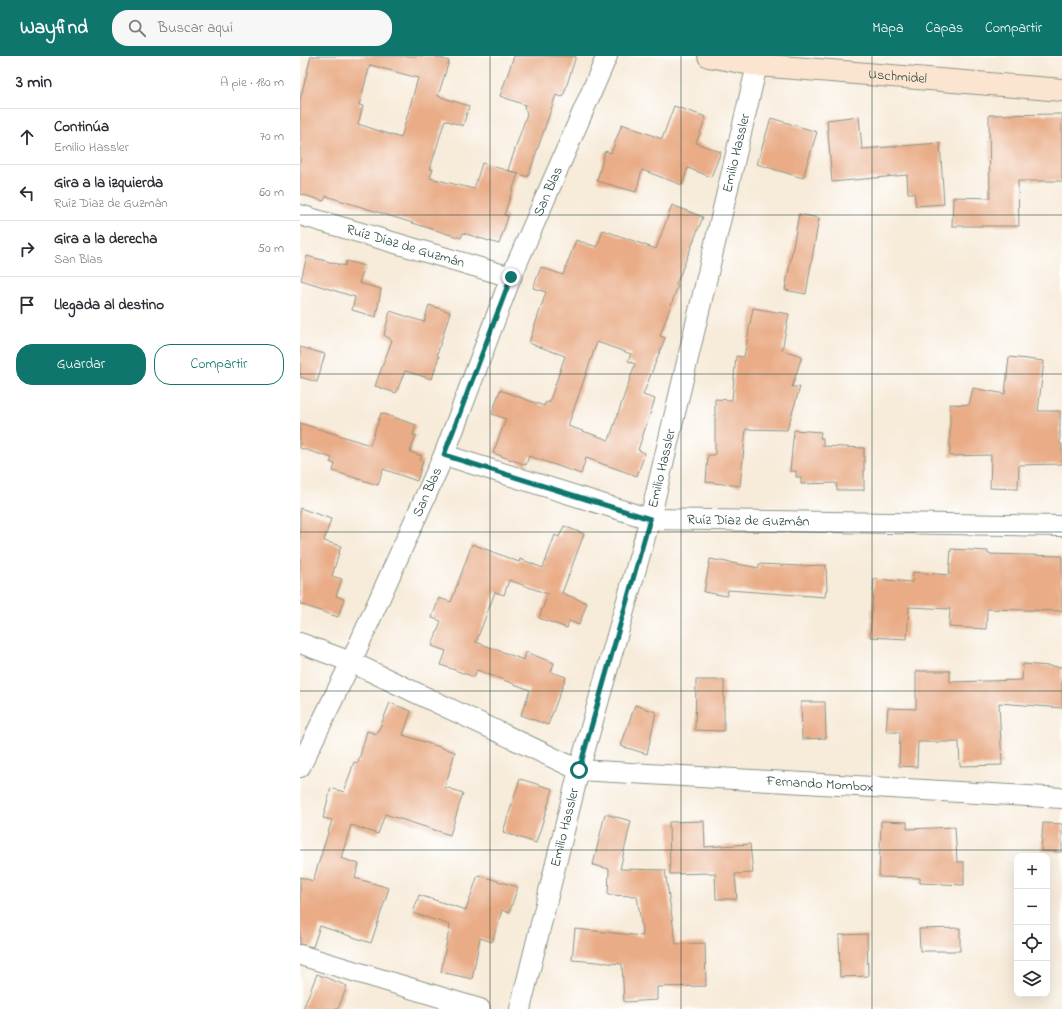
<!DOCTYPE html>
<html lang="es">
<meta charset="utf-8">
<style>
:root{--surface:#fff;--page:#f7f7f7;--text:#2b2b33;--muted:#7c7c81;--line:#e1e1e2;--accent:#0f766e}
body{margin:0;font-family:"Indie Flower",sans-serif;background:var(--page);color:var(--text)}
.controls{position:absolute;right:12px;bottom:12px;display:grid;overflow:hidden;border-radius:8px;box-shadow:0 4px 16px #0002}
.controls button{width:36px;height:36px;display:grid;place-items:center;padding:0;border:0;border-bottom:1px solid var(--line);background:var(--surface);color:var(--text);font:20px sans-serif}
.stop{position:absolute;width:12px;height:12px;margin:-9px;border:3px solid #0f766e;border-radius:50%;background:#fff}
.stop.end{background:#0f766e;border-color:#fff;box-shadow:0 1px 4px #0008}
.list{margin:0;padding:0;list-style:none}
h2{display:flex;justify-content:space-between;align-items:center;height:52px;margin:0;padding:0 16px;font-size:17px}
h2 small{font-size:13px;font-weight:400;color:var(--muted)}
.list li{display:grid;grid-template-columns:26px 1fr auto;gap:12px;align-items:center;box-sizing:border-box;height:56px;padding:0 16px;border-top:1px solid var(--line)}
.list b{display:block;font-size:15px;white-space:nowrap}
.list p{margin:0;font-size:13px;white-space:nowrap;color:var(--muted)}
.list em{font-size:13px;font-style:normal;color:var(--muted)}
.actions{display:flex;gap:8px;padding:12px 16px}
.actions a{flex:1;padding:9px 0;border:1px solid var(--accent);border-radius:16px;text-align:center;font-size:14px;color:var(--accent)}
.actions .main{background:var(--accent);color:#fff}
.icon{flex:none;width:22px;height:22px;fill:none;stroke:currentColor;stroke-width:2;stroke-linecap:round;stroke-linejoin:round}
.map{position:relative;flex:none;width:762px;height:953px;overflow:hidden}
header{display:flex;align-items:center;gap:24px;box-sizing:border-box;height:56px;padding:0 20px;background:var(--accent);color:#fff}
header strong{font-size:19px}
nav{display:flex;gap:22px;margin-inline-start:auto;font-size:14px}
.search{width:280px;height:36px;background:var(--page);display:flex;align-items:center;gap:10px;box-sizing:border-box;padding:0 14px;border-radius:16px;color:var(--muted);font-size:15px}
main{display:flex}
aside{flex:1;background:var(--surface)}
.map>svg:first-child{display:block}
</style>
<header>
<strong>Wayfind</strong>
<div class="search"><svg class="icon" aria-label="search" viewBox="0 0 24 24"><circle cx="10" cy="10" r="6"/><path d="M15 15l6 6"/></svg>Buscar aquí</div>
<nav><a>Mapa</a><a>Capas</a><a>Compartir</a></nav>
</header>
<main>
<aside>
<h2>3 min<small>A pie · 180 m</small></h2>
<ul class="list">
<li><svg class="icon" aria-label="ahead" viewBox="0 0 24 24"><path d="M12 20V5M6 11l6-6 6 6"/></svg><div><b>Continúa</b><p>Emilio Hassler</p></div><em>70 m</em></li>
<li><svg class="icon" aria-label="left" viewBox="0 0 24 24"><path d="M17 20v-9H6M10 6l-5 5 5 5"/></svg><div><b>Gira a la izquierda</b><p>Ruíz Díaz de Guzmán</p></div><em>60 m</em></li>
<li><svg class="icon" aria-label="right" viewBox="0 0 24 24"><path d="M7 20v-9h11M14 6l5 5-5 5"/></svg><div><b>Gira a la derecha</b><p>San Blas</p></div><em>50 m</em></li>
<li><svg class="icon" aria-label="arrive" viewBox="0 0 24 24"><path d="M6 21V4h12l-3 4 3 4H6"/></svg><div><b>Llegada al destino</b></div></li>
</ul>
<div class="actions"><a class="main">Guardar</a><a>Compartir</a></div>
</aside>
<div class="map">
<svg width="762" height="953" viewBox="0 0 762 953">
<rect width="100%" height="100%" fill="#fff"/>
<filter id="ink" filterUnits="userSpaceOnUse"><feTurbulence type="fractalNoise" baseFrequency=".025" numOctaves="2"/><feDisplacementMap in="SourceGraphic" scale="8" xChannelSelector="R" yChannelSelector="G"/><feConvolveMatrix kernelMatrix="1 2 1 2 8 2 1 2 1" color-interpolation-filters="sRGB"/></filter>
<filter id="wash" filterUnits="userSpaceOnUse"><feTurbulence type="fractalNoise" baseFrequency=".012" numOctaves="4" result="noise"/><feDisplacementMap in="SourceGraphic" scale="16" xChannelSelector="R" yChannelSelector="G"/><feGaussianBlur stdDeviation="0.9" result="paint"/><feColorMatrix in="noise" values="0 0 0 0 0 0 0 0 0 0 0 0 0 0 0 0 0 1.4 0 .05"/><feComposite in="paint" operator="in"/></filter>
<g filter="url(#wash)">
<rect width="100%" height="100%" fill="#f7ebd9"/>
<g id="blocks">
<g fill="#e9ac86" fill-rule="evenodd">
<path d="M11 0H134L149 5 138 40 169 50 163 70 145 64 130 113H133L130 122 174 133 182 107 218 118 204 159 208 160 207 164 199 188 163 177 161 182 26 140 24 145 0 138V44ZM70 9 118 22 101 82 58 68 63 50 59 49Z"/>
<path d="M214 0H276L263 41 256 39 228 121 208 114 227 58 226 54 224 53 225 49 200 40Z"/>
<path d="M374 50 406 61 396 87 421 96 411 121 388 112 382 129 342 114 336 136 297 125 305 95 311 97 322 68 362 83Z"/>
<path d="M762 58V125H718L719 170H652L653 141 690 142 689 59Z"/>
<path d="M559 60 562 93 640 87 644 148 616 150 614 137H608L607 119 532 126 527 64Z"/>
<path d="M471 62 517 76 503 122 457 108Z"/>
<path d="M372 149 403 161 376 229H378L360 280 365 282 343 339 355 343 338 394 345 397 337 420 286 402 281 418 229 400 226 409 193 397 206 363 192 358 200 334 244 350 246 346 249 347 265 300 229 287 246 236 233 232 241 211 263 219 276 184 297 191 303 174 356 193ZM297 286 331 298 328 305 335 308 309 384 268 370Z"/>
<path d="M499 158 519 162 506 238 485 234Z"/>
<path d="M7 200 45 210 46 205 65 210 59 227 81 233 76 261 52 254 55 241 1 224Z"/>
<path d="M129 249 150 256 137 299 139 300 132 323 105 315 96 337 75 330 92 284 84 279 90 255 124 266Z"/>
<path d="M453 252 489 258 482 294 502 300 492 331H500L487 374 446 373 440 430 406 426 408 399H415V343L432 344 436 300 444 301Z"/>
<path d="M0 291 25 298 17 326 0 321Z"/>
<path d="M709 301 744 305 738 355H760V388H762V408L719 409 718 433 690 432 691 399 650 400V348L669 349 673 332 705 338Z"/>
<path d="M81 357 116 369 113 379H116L110 396 122 400 120 404 123 405 117 425 83 413 78 429 33 415 35 408 30 406 32 402 0 392V367L70 389Z"/>
<path d="M494 374 521 376 520 382H523V390L564 392V434H537L536 427 501 428V421H496V415H490Z"/>
<path d="M0 452 31 463 24 485 41 490 32 520 42 523 36 540 44 543 38 561 0 548Z"/>
<path d="M264 470 284 478 262 537 287 547 279 569 269 565 267 572 239 562 248 538 209 524 204 539 195 536 176 586 224 604 226 596 254 607 251 616 266 621 248 669 221 659 230 634 177 614 174 621 141 609 146 595 132 590 141 565 132 562 139 542 151 546 172 488 219 506 220 503 243 512 255 479 259 481Z"/>
<path d="M651 493 688 495V498L762 500V555L687 553 686 573 649 571 650 553 609 551 607 583 570 581 574 523 612 526 613 516 649 519Z"/>
<path d="M410 503 459 512V508L499 510 526 509 527 534H526L525 541 428 534 427 540 404 536Z"/>
<path d="M723 608 762 611V652L699 647 702 709 660 710 659 686H618L617 711 599 710 600 676H586L588 652 616 653V615H650V626L722 624Z"/>
<path d="M396 624H424V675L395 674Z"/>
<path d="M501 646H525L526 682 502 683Z"/>
<path d="M90 647 111 655 103 679 155 696 145 731 163 737 150 779 85 758 78 778 51 769 41 802 59 808 55 822 89 832 71 887 20 870 13 891 0 888V821L13 825 32 764 23 762 31 732 44 736 54 706 58 707 67 675 77 678Z"/>
<path d="M335 649 356 656 347 698 321 690Z"/>
<path d="M220 723 253 733 236 787 203 776Z"/>
<path d="M305 758 331 765 320 813 365 814 376 888 405 887 406 930 357 931V944L324 946 322 908 272 904 275 873 343 880 337 840 308 839 309 813 293 809Z"/>
<path d="M404 765 405 791 450 788 453 817 435 818 437 843H416L415 817 370 818 369 766Z"/>
<path d="M581 765 607 766V773L655 771 657 806H664V829L620 827V822L579 821Z"/>
<path d="M743 767 762 768V796L741 795Z"/>
<path d="M178 819 218 831 209 857 202 854 192 886 180 882 172 923 141 916 150 869 113 857 119 839 166 854Z"/>
<path d="M660 872V895H620L619 873Z"/>
<path d="M567 878 568 920 540 921 539 879Z"/>
<path d="M17 918 47 930 38 953H3Z"/>
</g>
</g>
</g>
<g filter="url(#ink)">
<use href="#blocks" fill-opacity="0" stroke="#8b9486" stroke-width="1"/>
<g fill="none" stroke-linecap="round" stroke-linejoin="round">
<g stroke="#8b9486" stroke-width="22">
<g id="street">
<path id="s1" d="M0 159 211 221"/>
<path id="s2" d="M144 399 350 463 762 470"/>
<path id="s3" d="M0 587 51 606 279 714 762 742"/>
<path id="s4" d="M0 711 51 606 144 399 211 221 307 0"/>
<path d="M0 899 180 953"/>
<path id="s5" d="M220 953 279 714 350 463 457 9"/>
</g>
</g>
<g stroke="#8b9486" stroke-width="24">
<g id="secondary">
<path id="s6" d="M409 0 457 9 762 34"/>
</g>
</g>
<use href="#street" stroke="#fff" stroke-width="20"/>
<use href="#secondary" stroke="#fce5d0" stroke-width="22"/>
</g>
</g>
<g fill="none" stroke-linecap="round" stroke-linejoin="round" filter="url(#ink)">
<path stroke="#0f766e" stroke-width="5" d="M211 221 144 399 350 463 279 714"/>
</g>
<path fill="none" stroke="#1f3d34" stroke-width="1" stroke-opacity="0.55" d="M190 0V953M381 0V953M572 0V953M0 159H762M0 318H762M0 476H762M0 635H762M0 794H762"/>
<g text-anchor="middle" dominant-baseline="central" stroke-width="3" stroke-linejoin="round" paint-order="stroke">
<g font-size="14" fill="#1f3d34" stroke="#fff">
<text stroke="none"><textPath href="#s6" startOffset="190">Uschmidel</textPath></text>
<text stroke="none"><textPath href="#s5" startOffset="883">Emilio Hassler</textPath></text>
<text stroke="none"><textPath href="#s4" startOffset="627">San Blas</textPath></text>
<text stroke="none"><textPath href="#s1" startOffset="110">Ruíz Díaz de Guzmán</textPath></text>
<text stroke="none"><textPath href="#s5" startOffset="559">Emilio Hassler</textPath></text>
<text stroke="none"><textPath href="#s4" startOffset="303">San Blas</textPath></text>
<text stroke="none"><textPath href="#s2" startOffset="314">Ruíz Díaz de Guzmán</textPath></text>
<text stroke="none"><textPath href="#s3" startOffset="548">Fernando Mombox</textPath></text>
<text stroke="none"><textPath href="#s5" startOffset="187">Emilio Hassler</textPath></text>
</g>
</g>
</svg>
<div class="controls">
<button>+</button>
<button>−</button>
<button><svg class="icon" aria-label="locate" viewBox="0 0 24 24"><circle cx="12" cy="12" r="6"/><path d="M12 2v4M12 18v4M2 12h4M18 12h4"/></svg></button>
<button><svg class="icon" aria-label="layers" viewBox="0 0 24 24"><path d="M12 4l9 5-9 5-9-5zM3 14l9 5 9-5"/></svg></button>
</div>
<div class="stop" style="left:279px;top:714px"></div>
<div class="stop end" style="left:211px;top:221px"></div>
</div>
</main>
